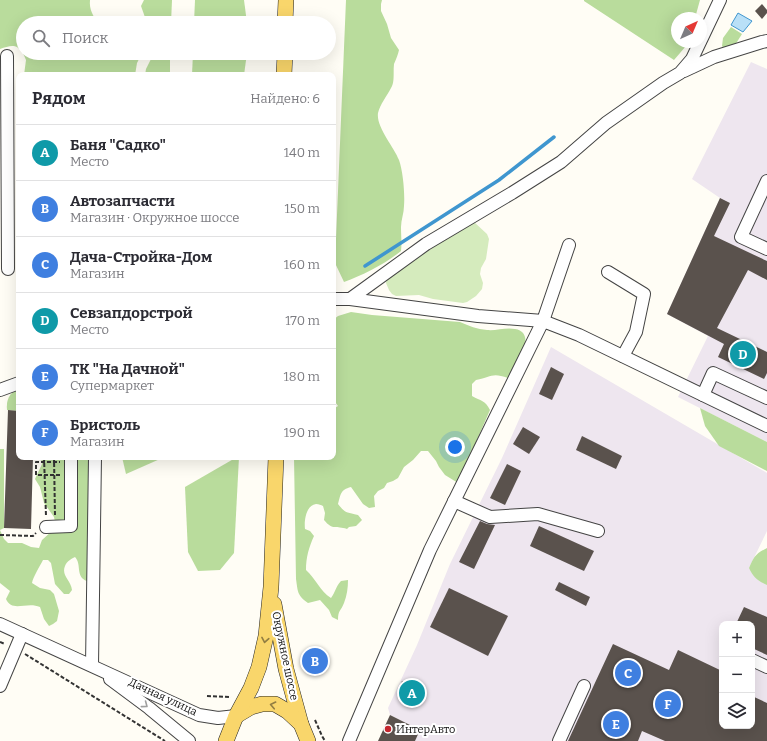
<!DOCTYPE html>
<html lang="ru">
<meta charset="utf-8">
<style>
:root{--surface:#fff;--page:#f7f7f7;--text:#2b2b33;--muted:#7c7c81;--line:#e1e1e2;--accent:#111827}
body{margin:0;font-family:Bitter,serif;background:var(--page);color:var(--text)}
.controls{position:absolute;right:12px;bottom:12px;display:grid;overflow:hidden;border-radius:8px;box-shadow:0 4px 16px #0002}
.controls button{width:36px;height:36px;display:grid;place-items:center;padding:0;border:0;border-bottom:1px solid var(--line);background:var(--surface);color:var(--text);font:20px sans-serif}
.compass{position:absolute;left:671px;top:12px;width:36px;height:36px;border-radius:50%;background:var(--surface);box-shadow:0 4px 16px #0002;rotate:44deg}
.you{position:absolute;left:455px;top:447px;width:14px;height:14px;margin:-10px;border:3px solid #fff;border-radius:50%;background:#1a73e8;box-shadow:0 0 0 6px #1a73e833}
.badge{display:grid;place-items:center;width:26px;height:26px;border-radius:50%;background:var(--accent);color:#fff;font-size:13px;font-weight:700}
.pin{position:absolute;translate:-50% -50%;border:2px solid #fff;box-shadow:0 1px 4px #0006}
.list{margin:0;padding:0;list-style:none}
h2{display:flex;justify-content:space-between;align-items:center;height:52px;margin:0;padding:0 16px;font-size:17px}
h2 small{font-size:13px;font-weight:400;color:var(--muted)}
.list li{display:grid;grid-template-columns:26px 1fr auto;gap:12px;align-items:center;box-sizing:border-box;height:56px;padding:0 16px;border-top:1px solid var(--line)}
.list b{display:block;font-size:15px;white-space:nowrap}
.list p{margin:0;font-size:13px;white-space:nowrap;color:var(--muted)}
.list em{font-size:13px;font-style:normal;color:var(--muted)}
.icon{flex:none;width:22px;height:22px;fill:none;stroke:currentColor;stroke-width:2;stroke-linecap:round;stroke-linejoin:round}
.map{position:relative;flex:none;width:767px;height:741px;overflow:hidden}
.search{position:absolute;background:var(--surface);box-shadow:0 4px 16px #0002;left:16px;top:16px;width:320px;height:44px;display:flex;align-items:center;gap:10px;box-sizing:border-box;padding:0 14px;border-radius:22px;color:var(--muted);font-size:15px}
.panel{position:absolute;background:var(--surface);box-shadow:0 4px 16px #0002;left:16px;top:72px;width:320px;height:388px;border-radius:8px}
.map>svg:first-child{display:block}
</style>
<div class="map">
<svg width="767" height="741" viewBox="0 0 767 741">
<rect width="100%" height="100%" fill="#fffdf5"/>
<g fill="#eee6ef" fill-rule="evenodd">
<path d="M751 62 767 69V442L678 397 708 336 667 314 720 198 692 179Z"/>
<path d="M551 347 767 473V531L749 568 767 577V741H415L420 730 390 715 388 708 417 645 450 564 502 458ZM722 624H752V726H722Z"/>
</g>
<path fill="#d5ebbd" d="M474 222 487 234 489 239 486 259 481 268 480 274 483 283 482 289 476 296 467 302 463 303 433 299 419 295 396 296 392 294 389 290 386 283 387 278 419 255 428 251 439 243Z"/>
<g fill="#b9dc9c">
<path d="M0 0H90C89 9 93 16 98 23H23V53C16 43 10 46 0 49Z"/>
<path d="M144 0H172L171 23H147L141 6Z"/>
<path d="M195 0H244L247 23H194Z"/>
<path d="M346 0H382L381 4V11L387 24 391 38 399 50C398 55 396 59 394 64 393 72 395 82 391 88 387 96 380 104 378 113 376 127 394 147 399 160 403 171 405 194 404 206 404 213 401 220 401 227 401 236 402 243 401 251 385 264 363 275 344 282L335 263Z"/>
<path d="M584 0H700L695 18H677V42H687L686 46 674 60 584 1Z"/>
<path d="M731 27 742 34 735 45 726 51 722 46 723 38Z"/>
<path d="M23 53H142L137 63 135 75H24L26 60Z"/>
<path d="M154 53H170V75H145L146 69Z"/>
<path d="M193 53H247L244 75H192Z"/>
<path d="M351 312 372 315 460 322C469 326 477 329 487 330 496 331 506 327 515 329 539 333 515 368 508 378 492 372 491 377 476 380L472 384V396C481 401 485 400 490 410L458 483 445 475 439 467 436 461 428 451H421L413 460 404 467 398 478 393 481 387 483 384 488 378 491 374 496 375 507 369 508 363 504 351 487C340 490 341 494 338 504 346 514 346 512 358 515L362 520 356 526 349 527 347 529C336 525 333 531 324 520L325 513 323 506C321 505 319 504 316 504 306 505 304 521 305 529L310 531 314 536C309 547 306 557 306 570 316 579 320 591 331 598 335 593 336 586 341 581L348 580C348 588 347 595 344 603 341 611 338 610 338 620L332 617 329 610 320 600 308 603C297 595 298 592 296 579L294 457H333V409L338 406 333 399V320L338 316Z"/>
<path d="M19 388V411L7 410C6 400 9 393 19 388Z"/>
<path d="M700 408 767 442V471L719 446 705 426Z"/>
<path d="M0 449H4V528L0 530Z"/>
<path d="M41 457H92L90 576 87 581C75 577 82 564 75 557 71 559 67 561 65 566 61 576 71 580 72 590L69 594H64L55 584 51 563 48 560H43C40 566 33 577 32 583L40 588 50 590 54 594 59 611 57 621 53 624 49 626 44 619 40 607C27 601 12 613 6 599L10 591 0 583V530L4 539 8 543H22L31 547 39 548 42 540 52 531 55 522 54 517 44 503 40 487 35 479 42 464Z"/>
<path d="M122 457H160V459L126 474Z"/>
<path d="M237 457H239L234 553 220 570 198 571 188 552 185 487Z"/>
<path d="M767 548V585C758 581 753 577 749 568 754 557 755 554 767 548Z"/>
</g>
<path fill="#b9e0f7" stroke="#3f96cf" d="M738 13 752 21 743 32 731 25Z"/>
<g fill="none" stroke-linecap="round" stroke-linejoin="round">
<path stroke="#3f96cf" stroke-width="3.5" d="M365 266 499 180 554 137"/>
</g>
<g fill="#5a524d">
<path d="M762 4 767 10V13L762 19 755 11Z"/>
<path d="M720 198 730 203 714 236 767 261V280L748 270 717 328 767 352V373L764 379 718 357 724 344 667 314Z"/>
<path d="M551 367 564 374 552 400 539 394Z"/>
<path d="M8 410 19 411V457H33L31 529 4 528Z"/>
<path d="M523 427 540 437 529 454 513 444Z"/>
<path d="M582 436 622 456 616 469 576 450Z"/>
<path d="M507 464 521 471 505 505 490 498Z"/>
<path d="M480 521 487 524 495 525 474 569 459 562Z"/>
<path d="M539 526 594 551 584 571 530 546Z"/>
<path d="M559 582 590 597 586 606 555 590Z"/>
<path d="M449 588 508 616 488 656 430 627Z"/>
<path d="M744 607 767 617V655L752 648V624H736Z"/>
<path d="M613 644 669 670 678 650 722 671V726H752V696L767 703V741H665L642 731 638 741H568Z"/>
<path d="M402 681 426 692 421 704 397 694Z"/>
<path d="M390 715 420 730 415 741H378Z"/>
</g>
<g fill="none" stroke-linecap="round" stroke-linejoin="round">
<g stroke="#444" stroke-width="14">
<g id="minor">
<path d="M701 40 720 0"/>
<path d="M7 56 8 269"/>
<path d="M684 71 714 57 762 42 767 41"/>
<path d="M767 181 741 237 767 249"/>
<path d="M608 272 644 294 636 332 623 356"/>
<path d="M333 299H350L478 316 543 321 569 245"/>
<path d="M350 299 426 244 512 193 561 162 606 123 663 83 680 73 692 59 700 42"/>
<path d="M0 390 19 383"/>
<path d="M703 395 713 373 767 398"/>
<path d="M454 501 490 517 538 514 598 531"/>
<path d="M46 527 71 526V457"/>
<path d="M0 624 199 715 218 718 236 716"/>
<path d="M752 660 767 667"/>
<path d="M92 665 95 457"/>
<path d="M110 679 149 708 189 741"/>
<path d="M0 686 22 634"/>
<path d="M349 741 430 550 543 321 579 335 767 426"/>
<path d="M559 741 584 686"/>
</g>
</g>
<g stroke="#222" stroke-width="16">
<g id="major">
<path d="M285 23 286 0"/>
<path d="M284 75 285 53"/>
<path d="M274 604 286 669 301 724"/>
<path d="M236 716 251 707 262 704H275L287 711 301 724 308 741"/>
<path d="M226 741 236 716 251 688 259 667 266 636 271 587 276 457"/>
</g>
</g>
<g stroke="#333" stroke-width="2" stroke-dasharray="4 2" stroke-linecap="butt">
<path d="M44 457 46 516"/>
<path d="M54 457 55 516"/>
<path d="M60 475H36V462H60"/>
<path d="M0 535 33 536 36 533"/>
<path d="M0 642 5 644"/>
<path d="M25 654 165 741"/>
<path d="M207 696 231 697"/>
<path d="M315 720 322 736 325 741"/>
</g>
<use href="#minor" stroke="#fff" stroke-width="12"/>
<use href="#major" stroke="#f9d66b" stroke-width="15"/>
</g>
<defs><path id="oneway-chevron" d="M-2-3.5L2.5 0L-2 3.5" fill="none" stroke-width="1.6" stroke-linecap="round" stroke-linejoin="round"/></defs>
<g stroke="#917d42">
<use href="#oneway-chevron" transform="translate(265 640) rotate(100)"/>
<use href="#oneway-chevron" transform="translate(273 705) rotate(-168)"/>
</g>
<use stroke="#a0a0a0" href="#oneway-chevron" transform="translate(145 705) rotate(37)"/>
<circle fill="#c4262e" stroke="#fff" stroke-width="1.5" cx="388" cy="729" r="4"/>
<g text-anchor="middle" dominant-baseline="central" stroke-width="4" stroke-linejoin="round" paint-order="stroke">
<g font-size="11" fill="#111" stroke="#fff">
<text transform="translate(285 656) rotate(78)">Окружное шоссе</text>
<text transform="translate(163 697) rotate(25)">Дачная улица</text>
</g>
<g font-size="11" fill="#111" stroke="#fff" text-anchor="start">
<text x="396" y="729">ИнтерАвто</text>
</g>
</g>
</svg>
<div class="controls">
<button>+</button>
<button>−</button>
<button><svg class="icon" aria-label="layers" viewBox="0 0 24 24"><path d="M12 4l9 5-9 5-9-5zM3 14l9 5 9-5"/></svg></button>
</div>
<svg class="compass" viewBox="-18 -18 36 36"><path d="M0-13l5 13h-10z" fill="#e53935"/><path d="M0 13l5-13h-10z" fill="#7c7c81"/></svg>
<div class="you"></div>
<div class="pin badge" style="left:412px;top:693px;background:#0f9aa8">A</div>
<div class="pin badge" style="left:315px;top:661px;background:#3f7fe0">B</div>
<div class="pin badge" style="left:628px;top:673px;background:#3f7fe0">C</div>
<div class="pin badge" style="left:743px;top:354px;background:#0f9aa8">D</div>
<div class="pin badge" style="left:616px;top:724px;background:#3f7fe0">E</div>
<div class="pin badge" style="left:668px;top:704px;background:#3f7fe0">F</div>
<div class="search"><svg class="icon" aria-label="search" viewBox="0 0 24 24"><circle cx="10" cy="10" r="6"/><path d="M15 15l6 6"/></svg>Поиск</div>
<section class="panel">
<h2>Рядом<small>Найдено: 6</small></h2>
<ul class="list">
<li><span class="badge" style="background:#0f9aa8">A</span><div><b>Баня &quot;Садко&quot;</b><p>Место</p></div><em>140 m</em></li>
<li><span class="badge" style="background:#3f7fe0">B</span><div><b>Автозапчасти</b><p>Магазин · Окружное шоссе</p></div><em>150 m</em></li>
<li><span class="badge" style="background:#3f7fe0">C</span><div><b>Дача-Стройка-Дом</b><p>Магазин</p></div><em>160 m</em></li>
<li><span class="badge" style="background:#0f9aa8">D</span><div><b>Севзапдорстрой</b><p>Место</p></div><em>170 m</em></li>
<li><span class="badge" style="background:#3f7fe0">E</span><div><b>ТК &quot;На Дачной&quot;</b><p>Супермаркет</p></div><em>180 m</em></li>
<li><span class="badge" style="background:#3f7fe0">F</span><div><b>Бристоль</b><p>Магазин</p></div><em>190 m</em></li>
</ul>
</section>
</div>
